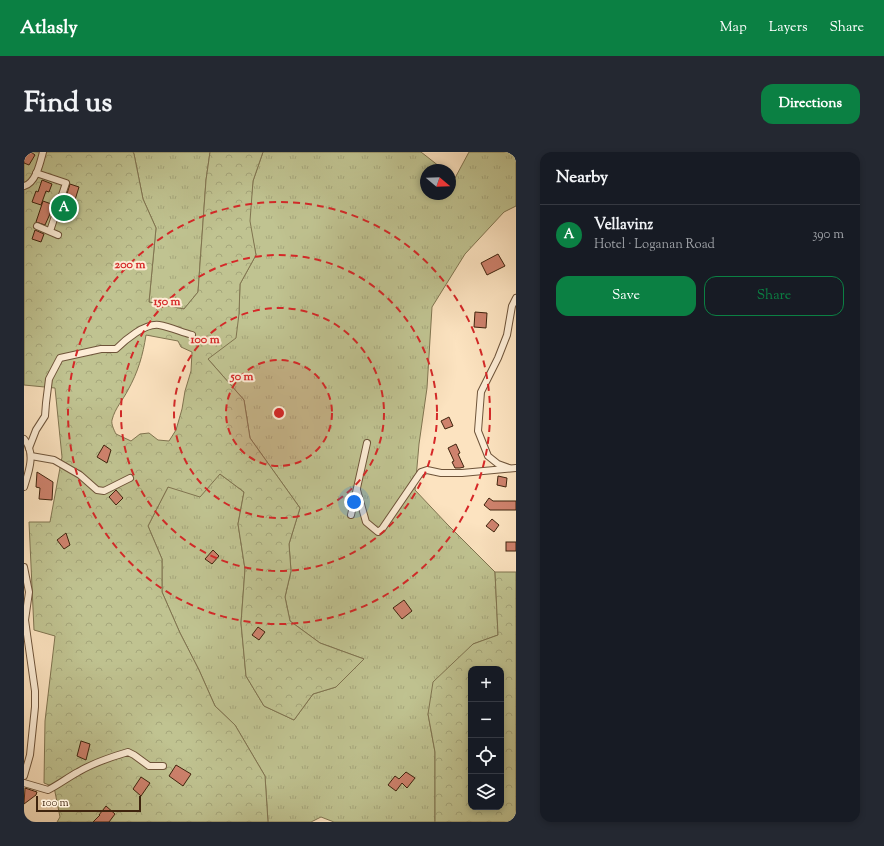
<!DOCTYPE html>
<meta charset="utf-8">
<style>
:root{--surface:#171b24;--page:#242831;--text:#f1f3f6;--muted:#9ea1a6;--line:#363941;--accent:#0b8043}
body{margin:0;font-family:"Sorts Mill Goudy",serif;background:var(--page);color:var(--text)}
.controls{position:absolute;right:12px;bottom:12px;display:grid;overflow:hidden;border-radius:8px;box-shadow:0 2px 6px #0003}
.controls button{width:36px;height:36px;display:grid;place-items:center;padding:0;border:0;border-bottom:1px solid var(--line);background:var(--surface);color:var(--text);font:20px sans-serif}
.compass{position:absolute;left:396px;top:12px;width:36px;height:36px;border-radius:50%;background:var(--surface);box-shadow:0 2px 6px #0003;rotate:109deg}
.scale{position:absolute;left:12px;bottom:10px;width:105px;box-sizing:border-box;padding-left:4px;border:2px solid #3f240e;border-top:0;font-size:11px;line-height:14px;white-space:nowrap;color:#3f240e;-webkit-text-stroke:3px #fdedd6;paint-order:stroke}
.you{position:absolute;left:330px;top:350px;width:14px;height:14px;margin:-10px;border:3px solid #fff;border-radius:50%;background:#1a73e8;box-shadow:0 0 0 6px #1a73e833}
.badge{display:grid;place-items:center;width:26px;height:26px;border-radius:50%;background:var(--accent);color:#fff;font-size:13px;font-weight:700}
.pin{position:absolute;translate:-50% -50%;border:2px solid #fff;box-shadow:0 1px 4px #0006}
.list{margin:0;padding:0;list-style:none}
h2{display:flex;justify-content:space-between;align-items:center;height:52px;margin:0;padding:0 16px;font-size:17px}
h2 small{font-size:13px;font-weight:400;color:var(--muted)}
.list li{display:grid;grid-template-columns:26px 1fr auto;gap:12px;align-items:center;box-sizing:border-box;height:60px;padding:0 16px;border-top:1px solid var(--line)}
.list b{display:block;font-size:15px;white-space:nowrap}
.list p{margin:0;font-size:13px;white-space:nowrap;color:var(--muted)}
.list em{font-size:13px;font-style:normal;color:var(--muted)}
.actions{display:flex;gap:8px;padding:12px 16px}
.actions a{flex:1;padding:9px 0;border:1px solid var(--accent);border-radius:12px;text-align:center;font-size:14px;color:var(--accent)}
.actions .main{background:var(--accent);color:#fff}
.icon{flex:none;width:22px;height:22px;fill:none;stroke:currentColor;stroke-width:2;stroke-linecap:round;stroke-linejoin:round}
.map{position:relative;flex:none;width:492px;height:670px;overflow:hidden;border-radius:12px}
header{display:flex;align-items:center;gap:24px;box-sizing:border-box;height:56px;padding:0 20px;background:var(--accent);color:#fff}
header strong{font-size:19px}
nav{display:flex;gap:22px;margin-inline-start:auto;font-size:14px}
.intro{display:flex;align-items:center;justify-content:space-between;box-sizing:border-box;height:96px;padding:0 24px}
h1{margin:0;font-size:28px}
.button{padding:10px 18px;border-radius:12px;background:var(--accent);color:#fff;font-size:14px;font-weight:700}
main{display:flex;gap:24px;padding:0 24px}
aside{flex:1;background:var(--surface);border-radius:12px;box-shadow:0 2px 6px #0003}
.map>svg:first-child{display:block}
</style>
<header>
<strong>Atlasly</strong>
<nav><a>Map</a><a>Layers</a><a>Share</a></nav>
</header>
<div class="intro"><h1>Find us</h1><a class="button">Directions</a></div>
<main>
<div class="map">
<svg width="492" height="670" viewBox="0 0 492 670">
<defs>
<pattern id="grass-tufts" width="24" height="20" patternUnits="userSpaceOnUse"><rect width="24" height="20" fill="#c0c391"/><path d="M3 7l-1-3M5 7V3M7 7l1-3M15 17l-1-3M17 17v-4M19 17l1-3" fill="none" stroke="#a6a77c"/></pattern>
<pattern id="forest-crowns" width="20" height="18" patternUnits="userSpaceOnUse"><rect width="20" height="18" fill="#c0c391"/><path d="M2 6a3 3 0 1 1 6 0M12 15a3 3 0 1 1 6 0" fill="none" stroke="#a6a77c"/></pattern>
</defs>
<rect width="100%" height="100%" fill="#fce3c0"/>
<filter id="stains"><feTurbulence type="fractalNoise" baseFrequency=".005" numOctaves="4"/><feColorMatrix values="0 0 0 0 .2 0 0 0 0 .09 0 0 0 0 .02 0 0 0 .5 -.17"/></filter>
<radialGradient id="worn" r=".72"><stop offset=".6" stop-color="#630" stop-opacity="0"/><stop offset="1" stop-color="#630" stop-opacity=".3"/></radialGradient>
<g fill="url(#grass-tufts)" stroke="#807450">
<path d="M109 0H186L182 28 174 140 160 157 125 150 132 76 119 47 110 2Z"/>
<path d="M239 0H397L420 18H402V42H426V23L431 26 445 0H492V54L480 60 441 102 408 155 403 236 395 292 391 338 423 372 471 420 474 483 449 492 404 562 411 600V670H310L297 665 287 670H244L241 624 211 573 191 554 175 518 156 481 138 440V407L124 374 144 335 196 322 220 340 214 372 221 417 217 471 222 524 240 554 270 568 289 542 312 535 340 507 296 491 266 469 261 445 267 419 265 392 276 356 226 286 220 248 184 207 215 162 216 132 232 103 225 69 229 29Z"/>
</g>
<g fill="url(#forest-crowns)" stroke="#807450" fill-rule="evenodd">
<path d="M0 0H109L110 2 119 47 132 76 125 150 160 157 174 140 182 28 186 0H239L229 29 226 69 232 103 216 132 215 162 212 186 184 207 220 248 226 286 276 356 265 392 267 419 261 445 266 469 296 491 340 507 312 535 289 542 270 568 240 554 222 524 217 471 221 417 214 372 220 340 196 322 176 345 144 335 124 374 138 407V440L156 481 175 518 191 554 211 573 241 624 244 670H33L36 665 30 635 20 631 21 569 31 484 10 478 5 370H26L38 305 31 236 0 233ZM122 183 154 189 157 195 168 200 167 219 161 239 158 257 152 278 145 289 134 288 125 281 116 282 107 289 92 282C90 278 87 272 88 268 91 256 99 248 104 238 114 220 119 203 122 183Z"/>
<path d="M471 420H492V670H411V600L404 562 409 530 449 492 474 483ZM447 517H477V655H447Z"/>
</g>
<g fill="#ce826d" stroke="#3f240e">
<path d="M0 0H7L11 3 5 13 0 11Z"/>
<path d="M18 28 28 32 25 40 22 39 17 53 8 50 12 39 14 40Z"/>
<path d="M46 32 55 35 46 64 37 61Z"/>
<path d="M19 49 30 53 21 73 12 70Z"/>
<path d="M11 78 20 82 17 90 8 87Z"/>
<path d="M474 102 481 114 463 123 457 111Z"/>
<path d="M451 160 463 161 462 176 450 175Z"/>
<path d="M425 265 429 274 421 277 417 269Z"/>
<path d="M432 292 436 301 434 302 440 315 436 316H431L428 310 430 309 424 296Z"/>
<path d="M80 293 87 298 83 311 73 305Z"/>
<path d="M13 320 29 330 28 348 15 347 16 336 12 335Z"/>
<path d="M474 324 483 326 482 335 473 333Z"/>
<path d="M92 338 99 346 92 353 85 345Z"/>
<path d="M465 346 469 349H492V358H466L460 353Z"/>
<path d="M468 367 475 373 470 380 462 374Z"/>
<path d="M42 381 46 393 40 397 33 388Z"/>
<rect x="482" y="390" width="10" height="9"/>
<path d="M189 398 195 404 188 412 181 407Z"/>
<path d="M380 448 388 459 378 467 369 456Z"/>
<path d="M234 475 241 480 235 488 228 483Z"/>
<path d="M57 589 66 592 62 608 53 604Z"/>
<path d="M152 613 167 622 159 634 145 624Z"/>
<path d="M382 620 391 626 383 636 378 631 372 639 364 633 371 624 375 627Z"/>
<path d="M117 625 126 631 117 644 109 637Z"/>
<path d="M1 636 13 640 12 643 0 652Z"/>
<path d="M82 654 91 662 85 670H69L76 663H75Z"/>
</g>
<g fill="none" stroke-linecap="round" stroke-linejoin="round">
<g stroke="#6e543a" stroke-width="8">
<g id="street">
<path d="M12 21 42 31 26 79"/>
<path d="M0 34C12 31 16 11 19 0"/>
<path d="M13 74 34 83"/>
<path d="M0 287C12 301 5 319 0 335"/>
<path d="M5 296 12 278 21 264 22 251 25 227 36 206 77 197H92C101 188 121 171 135 173 146 175 157 180 168 183"/>
<path d="M7 304 30 308 56 323 73 338 80 339 106 326"/>
<path d="M485 316 474 312 464 304 454 279 457 240 474 206 483 183 488 154 492 146"/>
<path d="M333 338 342 370 354 380 358 377 397 320 403 318 417 321H438L492 316"/>
<path d="M327 363 343 291"/>
<path d="M0 415 5 440 1 468 11 539V555L6 603 0 624"/>
<path d="M0 631 24 638C34 633 43 626 54 620 69 611 87 605 104 600L110 603 125 614H139"/>
</g>
</g>
<use href="#street" stroke="#fdedd6" stroke-width="6"/>
</g>
<circle cx="255" cy="261" r="53" fill="#d62828" fill-opacity=".12"/>
<g fill="none" stroke="#d62828" stroke-width="2" stroke-dasharray="7 5">
<circle cx="255" cy="261" r="53"/>
<circle cx="255" cy="261" r="105"/>
<circle cx="255" cy="261" r="158"/>
<circle cx="255" cy="261" r="211"/>
</g>
<circle cx="255" cy="261" r="6" fill="#d62828" stroke="#fdedd6" stroke-width="2"/>
<g font-size="12" text-anchor="middle" font-weight="bold" fill="#d62828" stroke="#fdedd6" stroke-width="4" stroke-linejoin="round" paint-order="stroke">
<text x="106" y="116">200 m</text>
<text x="143" y="153">150 m</text>
<text x="181" y="191">100 m</text>
<text x="218" y="228">50 m</text>
</g>
<rect width="100%" height="100%" filter="url(#stains)"/>
<rect width="100%" height="100%" fill="url(#worn)"/>
</svg>
<div class="controls">
<button>+</button>
<button>−</button>
<button><svg class="icon" aria-label="locate" viewBox="0 0 24 24"><circle cx="12" cy="12" r="6"/><path d="M12 2v4M12 18v4M2 12h4M18 12h4"/></svg></button>
<button><svg class="icon" aria-label="layers" viewBox="0 0 24 24"><path d="M12 4l9 5-9 5-9-5zM3 14l9 5 9-5"/></svg></button>
</div>
<svg class="compass" viewBox="-18 -18 36 36"><path d="M0-13l5 13h-10z" fill="#e53935"/><path d="M0 13l5-13h-10z" fill="#9ea1a6"/></svg>
<div class="scale">100 m</div>
<div class="you"></div>
<div class="pin badge" style="left:40px;top:56px">A</div>
</div>
<aside>
<h2>Nearby<small></small></h2>
<ul class="list">
<li><span class="badge">A</span><div><b>Vellavinz</b><p>Hotel · Loganan Road</p></div><em>390 m</em></li>
</ul>
<div class="actions"><a class="main">Save</a><a>Share</a></div>
</aside>
</main>
